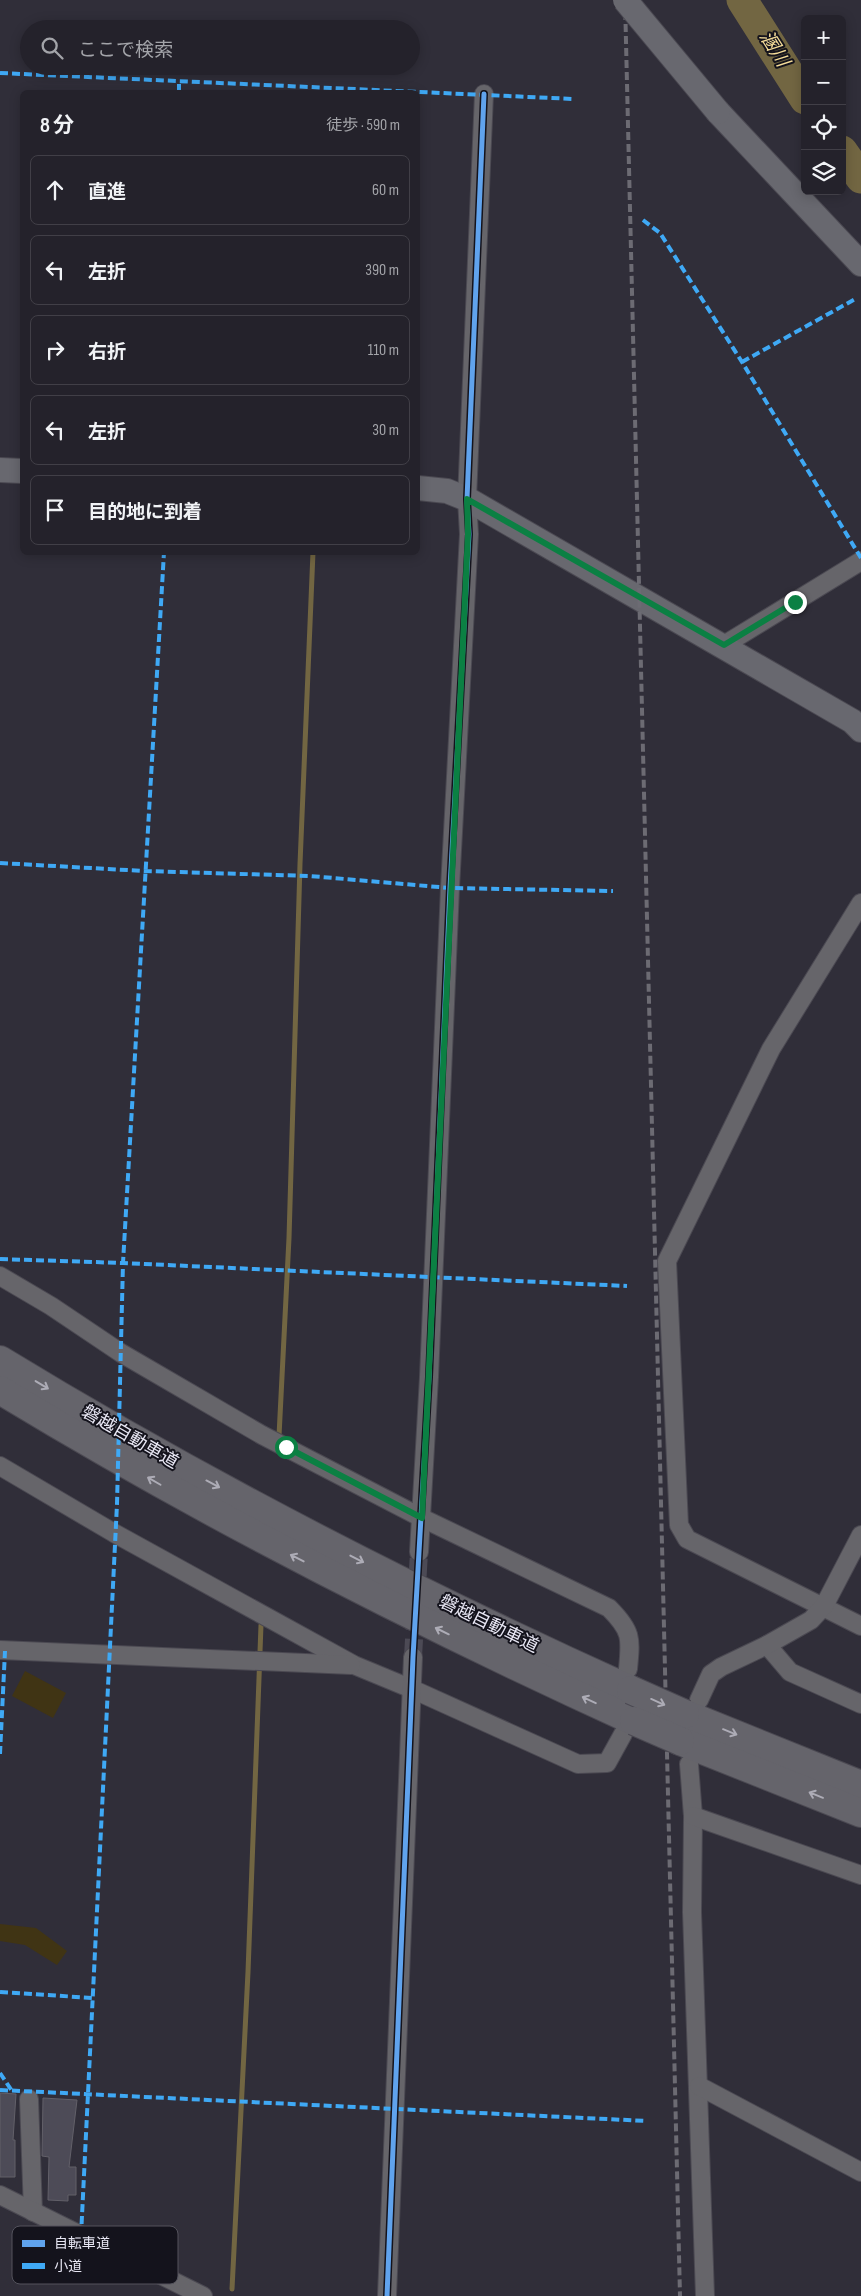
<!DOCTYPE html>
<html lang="ja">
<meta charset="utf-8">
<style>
:root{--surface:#24222b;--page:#302f37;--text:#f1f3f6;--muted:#a3a4a9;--line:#413f47}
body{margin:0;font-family:"Sofia Sans Condensed","Noto Sans JP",sans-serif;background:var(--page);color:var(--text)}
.controls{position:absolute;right:15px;top:15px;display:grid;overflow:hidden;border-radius:8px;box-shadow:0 2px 12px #0003}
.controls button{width:45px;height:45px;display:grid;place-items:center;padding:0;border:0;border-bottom:1px solid var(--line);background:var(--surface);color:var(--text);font:25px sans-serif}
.stop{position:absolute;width:15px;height:15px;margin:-11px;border:4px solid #0b8043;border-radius:50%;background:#fff}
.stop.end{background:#0b8043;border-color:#fff;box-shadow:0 1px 5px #0008}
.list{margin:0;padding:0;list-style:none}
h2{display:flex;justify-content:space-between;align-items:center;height:65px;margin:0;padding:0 20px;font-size:21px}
h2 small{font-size:16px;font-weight:400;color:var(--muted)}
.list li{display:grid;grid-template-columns:32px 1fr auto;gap:15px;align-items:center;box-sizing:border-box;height:70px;margin:0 10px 10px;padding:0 10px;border:1px solid var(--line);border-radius:8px}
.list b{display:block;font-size:19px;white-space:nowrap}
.list em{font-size:16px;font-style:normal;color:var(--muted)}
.icon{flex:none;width:28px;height:28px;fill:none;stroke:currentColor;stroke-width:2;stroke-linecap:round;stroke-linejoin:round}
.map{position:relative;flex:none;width:861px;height:2296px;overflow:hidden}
.search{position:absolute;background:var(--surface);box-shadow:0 2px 12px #0003;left:20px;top:20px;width:400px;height:55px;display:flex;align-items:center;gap:12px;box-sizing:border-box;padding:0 18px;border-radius:28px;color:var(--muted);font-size:19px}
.panel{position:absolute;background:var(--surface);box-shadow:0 2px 12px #0003;left:20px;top:90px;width:400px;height:465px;border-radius:8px}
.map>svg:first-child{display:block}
</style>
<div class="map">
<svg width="861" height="2296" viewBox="0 0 861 2296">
<rect width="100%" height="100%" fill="#302e39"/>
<g fill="#403414">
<path d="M25 1671 66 1693 53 1718 12 1696Z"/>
<path d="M0 1924 36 1928 67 1951 57 1965 25 1945 0 1941Z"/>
</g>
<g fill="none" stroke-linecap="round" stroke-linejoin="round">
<g stroke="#726642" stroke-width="5">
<path d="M279 1436 289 1238 300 864 313 552"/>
<path d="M232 2289 248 1972 261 1625"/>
</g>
<g stroke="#726642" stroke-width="31">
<path d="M742 0 805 99"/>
<path d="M842 151 861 178"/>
</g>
</g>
<g fill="#4d4b57" stroke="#626069">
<path d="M0 2093 16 2094 13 2140H15V2177H0Z"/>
<path d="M43 2098 77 2100 69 2167H76V2195H68V2201L48 2200 49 2157 42 2156Z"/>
</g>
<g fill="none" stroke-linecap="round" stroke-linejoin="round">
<path stroke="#4c4a55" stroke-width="18" stroke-dasharray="18 9" stroke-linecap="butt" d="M413 1657 419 1552"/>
<g stroke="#4b4952" stroke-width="20">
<g id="street">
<path d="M724 645 861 561"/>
<path d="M861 903 771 1049 667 1261 679 1525 687 1539 861 1626"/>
<path d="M0 1276 51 1306 121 1353 262 1435 422 1518 609 1608C632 1631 631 1638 628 1669"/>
<path d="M0 1466 114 1533 354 1665 412 1689 578 1764 607 1763 623 1734"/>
<path d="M419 1552 429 1377 450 888 469 534 467 499 484 94"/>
<path d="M767 1645 790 1672 861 1704"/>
<path d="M0 1650 351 1665"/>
<path d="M699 1700 711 1674 721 1667 767 1645 811 1620 824 1606 861 1535"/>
<path d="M689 1764 693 1816 692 1912 705 2296"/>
<path d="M693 1816 861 1875"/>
<path d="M699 2086 861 2172"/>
<path d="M29 2099 33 2212"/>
<path d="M0 2195 203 2296"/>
<path d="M387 2296 413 1657"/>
</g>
</g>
<g stroke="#4b4952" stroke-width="26">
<g id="secondary">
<path d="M718 112 861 264"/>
<path d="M0 470 22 471"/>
<path d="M418 488 447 491 467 499 852 721 861 730"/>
</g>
</g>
<g stroke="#4b4952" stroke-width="30">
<g id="highway">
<path d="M0 1360C203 1484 414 1592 631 1690"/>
<path d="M0 1390C204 1514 417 1622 634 1721"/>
<path d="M685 1714 861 1785"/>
<path d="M680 1741 861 1813"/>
</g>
</g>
<use href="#street" stroke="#66656a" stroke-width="18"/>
<use href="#secondary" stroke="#68686f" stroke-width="24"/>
<use href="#highway" stroke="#65646b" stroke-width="28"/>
<path stroke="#6c6b73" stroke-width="4" stroke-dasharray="8 4" stroke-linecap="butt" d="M625 0 680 2296"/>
<g stroke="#4b4952" stroke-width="26" stroke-linecap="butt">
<path id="secondary-bridge" d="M625 0 718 112"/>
</g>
<g stroke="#4b4952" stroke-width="30" stroke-linecap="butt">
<g id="highway-bridge">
<path d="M631 1690 685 1714"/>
<path d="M634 1721 680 1741"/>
</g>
</g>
<use href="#secondary-bridge" stroke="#68686f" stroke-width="24"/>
<use href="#highway-bridge" stroke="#65646b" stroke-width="28"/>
<g stroke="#3fa9f5" stroke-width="4" stroke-dasharray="8 4" stroke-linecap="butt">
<path d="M0 73 574 99"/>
<path d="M179 92V82"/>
<path d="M643 220 660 233 742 362 861 558"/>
<path d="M742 362 857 298"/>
<path d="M0 863 144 871 310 876 450 888 613 891"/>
<path d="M0 1259 123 1263 627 1286"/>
<path d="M0 1754 5 1651"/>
<path d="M0 1992 93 1998"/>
<path d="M0 2073 12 2091"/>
<path d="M0 2090 647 2121"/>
<path d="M81 2236 117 1504 123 1263 164 552"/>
</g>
<g stroke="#14131c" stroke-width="8">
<path id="cycleway" d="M387 2296 413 1657 429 1377 450 888 469 534 467 499 484 94"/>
</g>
<use href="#cycleway" stroke="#60a3ed" stroke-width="5"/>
</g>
<defs><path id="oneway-shaft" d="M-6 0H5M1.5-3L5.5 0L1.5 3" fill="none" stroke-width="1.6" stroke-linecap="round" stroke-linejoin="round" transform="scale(1.25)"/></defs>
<g stroke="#adacb6">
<use href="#oneway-shaft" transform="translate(42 1385) rotate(31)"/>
<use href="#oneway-shaft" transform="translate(154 1481) rotate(-150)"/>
<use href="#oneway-shaft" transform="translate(213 1484) rotate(28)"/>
<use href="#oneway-shaft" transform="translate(297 1558) rotate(-153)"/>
<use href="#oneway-shaft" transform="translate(357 1559) rotate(27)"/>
<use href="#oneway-shaft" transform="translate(442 1631) rotate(-154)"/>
<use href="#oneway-shaft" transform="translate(589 1700) rotate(-155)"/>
<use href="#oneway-shaft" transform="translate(658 1702) rotate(24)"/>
<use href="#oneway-shaft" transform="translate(730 1732) rotate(22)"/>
<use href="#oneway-shaft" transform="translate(816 1795) rotate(-158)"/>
</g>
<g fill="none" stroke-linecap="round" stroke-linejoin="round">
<path stroke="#0b8043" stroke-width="6" d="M286 1447 422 1518 468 534 467 499 724 645 795 602"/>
</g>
<g text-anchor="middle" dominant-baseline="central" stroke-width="4" stroke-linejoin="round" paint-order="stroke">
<g font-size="18" fill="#e8e7f4" stroke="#14131c">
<text transform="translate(130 1437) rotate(30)">磐越自動車道</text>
<text transform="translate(489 1624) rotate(26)">磐越自動車道</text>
</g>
<g font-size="19" font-style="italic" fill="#f7de9a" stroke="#14131c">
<text transform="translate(774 49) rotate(58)">溷川</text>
</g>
</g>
<rect x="12" y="2226" width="166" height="58" rx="8" fill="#14131c" stroke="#54535d" stroke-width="1"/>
<rect x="22" y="2240" width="23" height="7" fill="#60a3ed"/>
<rect x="22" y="2263" width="23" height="6" fill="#3fa9f5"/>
<g font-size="14" fill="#e8e7f4">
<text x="54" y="2248">自転車道</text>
<text x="54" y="2271">小道</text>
</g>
</svg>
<div class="controls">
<button>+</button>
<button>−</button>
<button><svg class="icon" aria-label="locate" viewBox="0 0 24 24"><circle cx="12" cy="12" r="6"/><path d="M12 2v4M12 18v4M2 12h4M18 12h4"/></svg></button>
<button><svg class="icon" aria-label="layers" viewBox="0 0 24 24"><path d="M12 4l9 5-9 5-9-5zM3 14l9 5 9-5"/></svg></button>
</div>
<div class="stop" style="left:286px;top:1447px"></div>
<div class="stop end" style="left:795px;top:602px"></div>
<div class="search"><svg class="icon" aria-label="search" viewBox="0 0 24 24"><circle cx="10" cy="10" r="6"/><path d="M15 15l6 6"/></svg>ここで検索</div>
<section class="panel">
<h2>8 分<small>徒歩 · 590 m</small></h2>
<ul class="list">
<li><svg class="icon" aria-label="ahead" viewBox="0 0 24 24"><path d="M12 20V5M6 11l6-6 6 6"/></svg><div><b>直進</b></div><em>60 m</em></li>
<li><svg class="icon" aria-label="left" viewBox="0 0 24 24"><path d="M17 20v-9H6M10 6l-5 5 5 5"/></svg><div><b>左折</b></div><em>390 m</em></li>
<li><svg class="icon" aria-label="right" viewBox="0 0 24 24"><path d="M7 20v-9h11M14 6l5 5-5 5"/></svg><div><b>右折</b></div><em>110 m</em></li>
<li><svg class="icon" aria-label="left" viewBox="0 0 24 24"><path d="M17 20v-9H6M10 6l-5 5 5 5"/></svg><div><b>左折</b></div><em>30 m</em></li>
<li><svg class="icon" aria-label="arrive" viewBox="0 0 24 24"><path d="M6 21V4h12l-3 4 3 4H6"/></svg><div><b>目的地に到着</b></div></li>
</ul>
</section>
</div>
